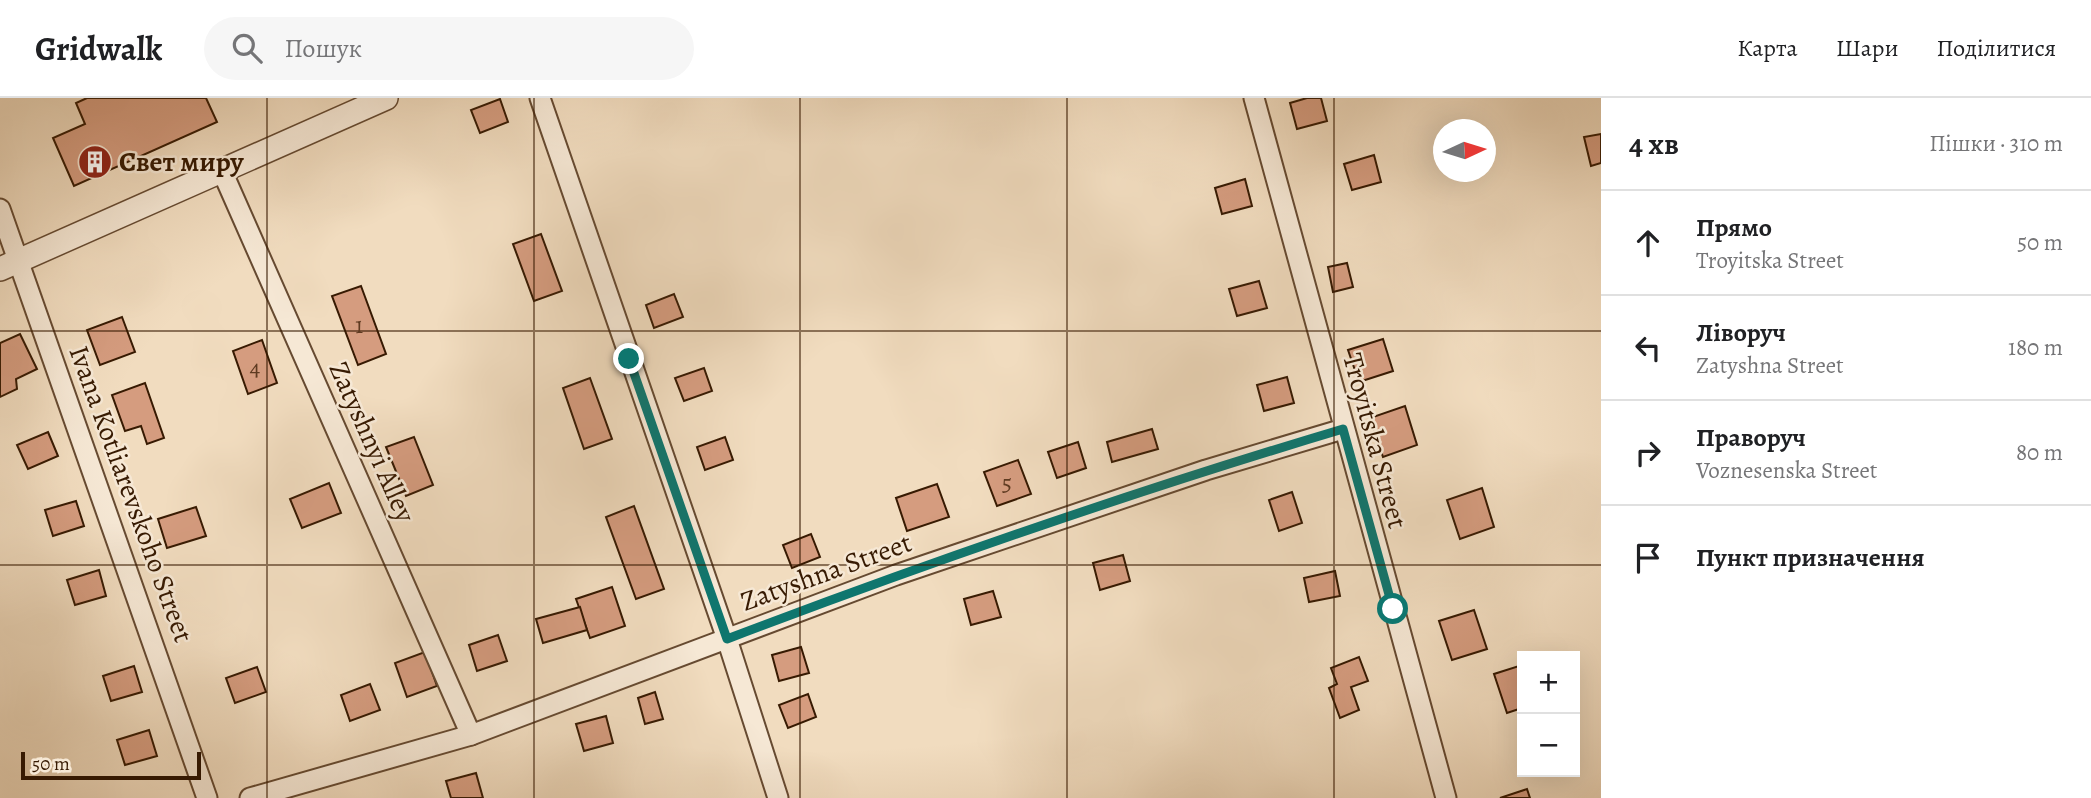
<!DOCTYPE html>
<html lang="uk">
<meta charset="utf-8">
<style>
:root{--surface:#fff;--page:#f6f6f6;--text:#202124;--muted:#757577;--line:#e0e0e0}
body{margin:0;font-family:Alegreya,serif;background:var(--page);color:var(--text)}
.controls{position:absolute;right:21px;bottom:21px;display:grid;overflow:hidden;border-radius:0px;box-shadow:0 7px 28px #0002}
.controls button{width:63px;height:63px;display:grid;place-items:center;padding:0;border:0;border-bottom:2px solid var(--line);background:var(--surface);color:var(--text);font:35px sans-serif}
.compass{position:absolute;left:1433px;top:21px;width:63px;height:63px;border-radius:50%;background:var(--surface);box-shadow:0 7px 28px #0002;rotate:86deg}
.scale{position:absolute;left:21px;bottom:18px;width:180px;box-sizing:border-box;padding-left:7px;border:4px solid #371a02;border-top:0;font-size:19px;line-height:24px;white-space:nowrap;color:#371a02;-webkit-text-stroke:5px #f6e8d5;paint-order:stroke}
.stop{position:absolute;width:21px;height:21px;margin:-16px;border:5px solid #0f766e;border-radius:50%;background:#fff}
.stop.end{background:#0f766e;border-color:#fff;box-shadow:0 2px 7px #0008}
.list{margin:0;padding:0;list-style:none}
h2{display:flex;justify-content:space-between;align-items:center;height:91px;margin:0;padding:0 28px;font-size:30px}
h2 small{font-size:23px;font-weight:400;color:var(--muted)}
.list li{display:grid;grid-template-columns:46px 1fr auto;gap:21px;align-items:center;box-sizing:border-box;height:105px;padding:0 28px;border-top:2px solid var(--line)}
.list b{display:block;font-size:26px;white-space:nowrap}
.list p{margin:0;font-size:23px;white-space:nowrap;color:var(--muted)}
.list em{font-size:23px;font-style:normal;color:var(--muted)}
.icon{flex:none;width:38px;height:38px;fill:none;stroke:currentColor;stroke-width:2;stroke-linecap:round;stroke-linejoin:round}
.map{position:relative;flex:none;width:1601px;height:700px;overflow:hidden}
header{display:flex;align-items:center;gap:42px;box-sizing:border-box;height:98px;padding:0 35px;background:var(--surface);border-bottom:2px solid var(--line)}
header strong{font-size:33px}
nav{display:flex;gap:38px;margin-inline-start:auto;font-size:24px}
.search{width:490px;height:63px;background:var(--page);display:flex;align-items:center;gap:18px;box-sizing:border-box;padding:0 24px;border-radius:38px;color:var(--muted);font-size:26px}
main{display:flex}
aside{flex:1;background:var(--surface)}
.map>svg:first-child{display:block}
</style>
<header>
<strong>Gridwalk</strong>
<div class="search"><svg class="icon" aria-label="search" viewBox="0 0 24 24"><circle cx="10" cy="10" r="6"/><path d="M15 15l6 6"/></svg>Пошук</div>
<nav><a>Карта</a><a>Шари</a><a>Поділитися</a></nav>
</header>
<main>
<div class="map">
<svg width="1601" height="700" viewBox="0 0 1601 700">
<rect width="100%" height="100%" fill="#f1dcbf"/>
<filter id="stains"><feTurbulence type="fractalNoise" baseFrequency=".00286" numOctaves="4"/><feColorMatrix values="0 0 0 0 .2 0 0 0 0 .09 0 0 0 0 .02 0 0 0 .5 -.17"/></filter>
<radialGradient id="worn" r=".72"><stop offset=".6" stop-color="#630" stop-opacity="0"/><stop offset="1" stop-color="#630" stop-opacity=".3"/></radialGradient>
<g fill="#d59c7f" stroke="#371a02" stroke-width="2">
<path d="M87 0H206L217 24 74 88 53 40 85 26 76 5Z"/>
<path d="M1307 0H1321L1327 23 1297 31 1290 5Z"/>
<path d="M500 1 508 24 480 35 471 12Z"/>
<path d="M1601 36V65L1591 68 1584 39Z"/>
<path d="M1374 57 1381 84 1352 92 1344 66Z"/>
<path d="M1245 81 1252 108 1222 116 1215 90Z"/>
<path d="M541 136 562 193 534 203 513 146Z"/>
<path d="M1347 165 1353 189 1333 194 1328 169Z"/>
<path d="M1259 183 1267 210 1237 218 1229 191Z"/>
<path d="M361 188 386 256 358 267 332 198Z"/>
<path d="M674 196 683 219 654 230 646 207Z"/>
<path d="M122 219 135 254 100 267 87 232Z"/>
<path d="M20 236 37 271 16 281 17 291 0 299V245Z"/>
<path d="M1383 241 1393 273 1359 284 1348 252Z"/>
<path d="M262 242 277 285 248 296 233 253Z"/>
<path d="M704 270 712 293 684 303 675 280Z"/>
<path d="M1287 279 1294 305 1264 313 1257 287Z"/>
<path d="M590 280 612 341 584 351 563 290Z"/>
<path d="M145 285 164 340 147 346 141 328 125 333 112 297Z"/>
<path d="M1405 308 1417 347 1383 359 1370 320Z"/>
<path d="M1152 331 1158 351 1112 364 1107 344Z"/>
<path d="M48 334 58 358 28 371 17 347Z"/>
<path d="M414 339 433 387 406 398 386 349Z"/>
<path d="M725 339 733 362 705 372 697 349Z"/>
<path d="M1078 344 1086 370 1057 380 1048 354Z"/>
<path d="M1018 362 1031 396 997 408 984 374Z"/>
<path d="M329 385 341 415 302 430 290 401Z"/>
<path d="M937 386 949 419 907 433 896 400Z"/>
<path d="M1482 390 1494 429 1460 441 1447 402Z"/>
<path d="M1292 394 1302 425 1279 433 1269 402Z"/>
<path d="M76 403 84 428 53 438 45 412Z"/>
<path d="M634 408 664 491 636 501 606 419Z"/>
<path d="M196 409 206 438 167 450 158 421Z"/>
<path d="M811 436 820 459 792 470 783 447Z"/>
<path d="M1123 457 1130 483 1100 492 1093 465Z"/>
<path d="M99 472 106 498 75 507 67 482Z"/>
<path d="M1335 473 1340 498 1309 504 1304 480Z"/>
<path d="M612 489 625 528 590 540 576 501Z"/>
<path d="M993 493 1001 519 971 527 964 501Z"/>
<path d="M580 509 587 532 543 545 536 521Z"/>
<path d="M1474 512 1487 551 1452 562 1439 523Z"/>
<path d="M498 537 507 563 477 573 469 547Z"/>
<path d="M801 549 809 575 779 583 772 557Z"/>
<path d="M425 554 437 588 407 599 395 565Z"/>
<path d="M1359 559 1368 583 1351 589 1359 612 1340 620 1329 590 1337 586 1331 570Z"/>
<path d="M1522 567V610L1507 615 1494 576Z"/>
<path d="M134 568 142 594 111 603 103 578Z"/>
<path d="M257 569 266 594 235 605 226 580Z"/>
<path d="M370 586 380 612 350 623 341 597Z"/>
<path d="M655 594 663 621 645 626 638 600Z"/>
<path d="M808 596 816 619 788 630 779 607Z"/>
<path d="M606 618 613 645 584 653 576 626Z"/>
<path d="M149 632 157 658 125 667 117 642Z"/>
<path d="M476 675 483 700H451L446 683Z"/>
<path d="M1527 691 1530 700H1500Z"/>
</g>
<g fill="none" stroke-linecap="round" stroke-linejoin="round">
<g stroke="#664a31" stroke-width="23">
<g id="minor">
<path d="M540 0 727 541 778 700"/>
<path d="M1254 0 1446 700"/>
<path d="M222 73 471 637"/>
<path d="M0 111 207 700"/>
<path d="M250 700 471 637 896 477 1206 372 1343 331"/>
</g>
</g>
<g stroke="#664a31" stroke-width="26">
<path id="tertiary" d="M0 171 386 0"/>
</g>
<use href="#minor" stroke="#f6e8d5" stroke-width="19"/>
<use href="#tertiary" stroke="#f6e8d5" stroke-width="23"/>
</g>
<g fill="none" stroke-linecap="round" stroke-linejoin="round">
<path stroke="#0f766e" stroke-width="9" d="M629 261 727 541C930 464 1135 393 1343 331L1393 511"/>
</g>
<path fill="none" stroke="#371a02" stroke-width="2" stroke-opacity="0.55" d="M267 0V700M534 0V700M800 0V700M1067 0V700M1334 0V700M0 233H1601M0 467H1601"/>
<defs>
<g id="building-disc" transform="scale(1.75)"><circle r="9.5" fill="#8f2418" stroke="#f6e8d5"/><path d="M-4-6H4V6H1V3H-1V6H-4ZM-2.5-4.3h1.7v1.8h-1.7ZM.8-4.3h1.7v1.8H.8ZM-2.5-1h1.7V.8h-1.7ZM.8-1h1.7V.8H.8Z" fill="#fff"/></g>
</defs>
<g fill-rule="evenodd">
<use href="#building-disc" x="95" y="64"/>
</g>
<g text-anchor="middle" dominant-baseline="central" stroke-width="5" stroke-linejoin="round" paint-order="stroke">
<g font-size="24" fill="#5e3a21">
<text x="359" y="227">1</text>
<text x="255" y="269">4</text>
<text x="1007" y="385">5</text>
</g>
<g font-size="28" font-weight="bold" fill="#371a02" stroke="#f6e8d5" text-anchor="start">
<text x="119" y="64">Свет миру</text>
</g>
<g font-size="28" fill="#371a02" stroke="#f6e8d5">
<text transform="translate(1375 343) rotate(75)">Troyitska Street</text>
<text transform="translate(372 344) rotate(66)">Zatyshnyi Alley</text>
<text transform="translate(131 396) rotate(70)">Ivana Kotliarevskoho Street</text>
<text transform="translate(826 474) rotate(-20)">Zatyshna Street</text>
</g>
</g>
<rect width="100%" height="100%" filter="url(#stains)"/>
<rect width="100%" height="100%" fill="url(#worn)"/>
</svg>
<div class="controls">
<button>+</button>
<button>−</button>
</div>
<svg class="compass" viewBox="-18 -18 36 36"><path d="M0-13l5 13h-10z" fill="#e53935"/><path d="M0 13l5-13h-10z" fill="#757577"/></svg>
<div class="scale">50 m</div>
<div class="stop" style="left:1393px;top:511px"></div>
<div class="stop end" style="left:629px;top:261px"></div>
</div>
<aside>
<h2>4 хв<small>Пішки · 310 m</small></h2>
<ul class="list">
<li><svg class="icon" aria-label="ahead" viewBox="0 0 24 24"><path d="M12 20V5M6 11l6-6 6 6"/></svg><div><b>Прямо</b><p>Troyitska Street</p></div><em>50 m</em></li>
<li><svg class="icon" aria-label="left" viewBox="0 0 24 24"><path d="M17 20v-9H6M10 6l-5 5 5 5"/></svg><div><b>Ліворуч</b><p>Zatyshna Street</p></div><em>180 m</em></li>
<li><svg class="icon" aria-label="right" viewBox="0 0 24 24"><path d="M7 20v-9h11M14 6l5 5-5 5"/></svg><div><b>Праворуч</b><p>Voznesenska Street</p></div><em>80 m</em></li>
<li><svg class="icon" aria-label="arrive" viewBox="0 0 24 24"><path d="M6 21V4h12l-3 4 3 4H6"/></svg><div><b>Пункт призначення</b></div></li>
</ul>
</aside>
</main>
